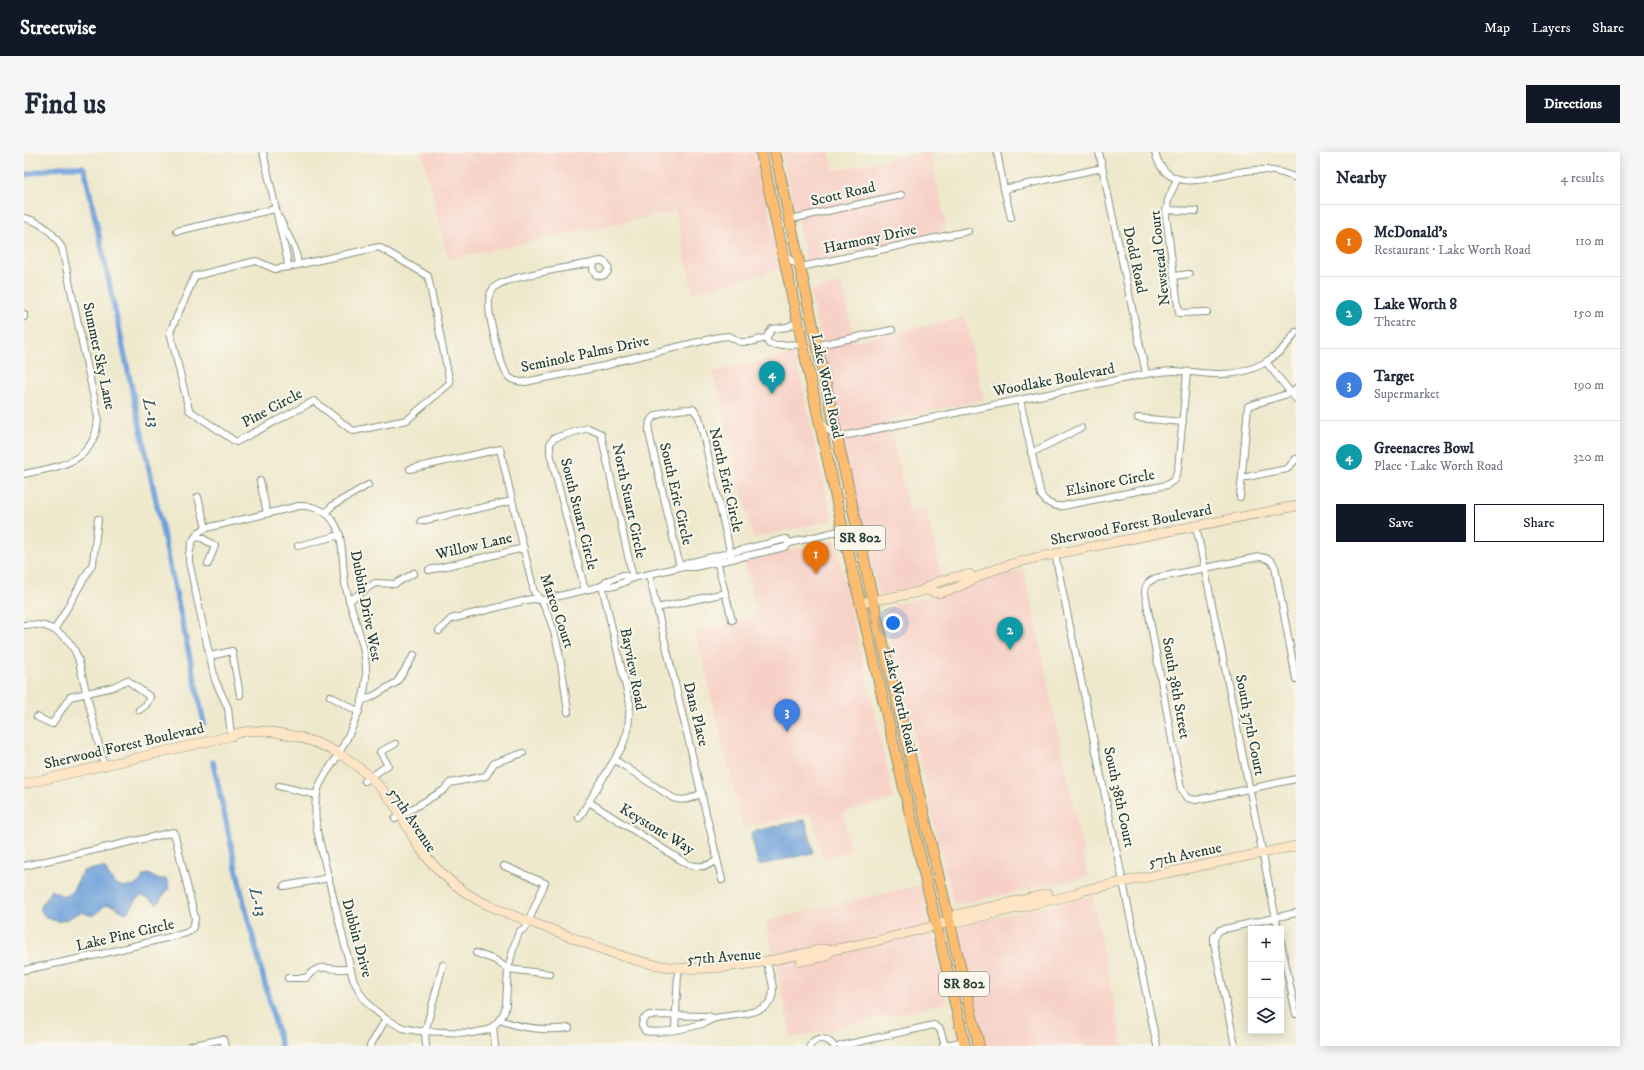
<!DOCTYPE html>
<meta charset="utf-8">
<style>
:root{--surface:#fff;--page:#f6f6f7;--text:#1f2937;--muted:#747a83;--line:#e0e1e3;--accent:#111827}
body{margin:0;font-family:"IM FELL DW Pica",serif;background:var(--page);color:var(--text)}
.controls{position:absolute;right:12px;bottom:12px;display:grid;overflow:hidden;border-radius:0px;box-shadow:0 2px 10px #0003}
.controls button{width:36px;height:36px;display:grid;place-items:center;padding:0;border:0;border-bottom:1px solid var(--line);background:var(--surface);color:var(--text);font:20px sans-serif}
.you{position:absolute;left:869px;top:471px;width:14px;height:14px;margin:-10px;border:3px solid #fff;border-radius:50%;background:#1a73e8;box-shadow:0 0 0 6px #1a73e833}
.badge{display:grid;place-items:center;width:26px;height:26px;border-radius:50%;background:var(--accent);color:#fff;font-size:13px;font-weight:700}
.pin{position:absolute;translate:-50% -33px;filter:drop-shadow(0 1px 2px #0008)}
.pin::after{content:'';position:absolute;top:21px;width:14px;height:12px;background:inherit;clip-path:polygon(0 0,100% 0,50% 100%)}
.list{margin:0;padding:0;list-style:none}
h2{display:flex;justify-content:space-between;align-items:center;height:52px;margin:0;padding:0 16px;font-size:17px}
h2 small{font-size:13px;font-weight:400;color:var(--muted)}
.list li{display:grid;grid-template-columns:26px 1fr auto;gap:12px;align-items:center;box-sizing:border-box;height:72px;padding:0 16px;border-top:1px solid var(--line)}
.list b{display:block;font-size:15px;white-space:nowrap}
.list p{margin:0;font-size:13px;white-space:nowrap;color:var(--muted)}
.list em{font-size:13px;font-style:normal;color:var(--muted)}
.actions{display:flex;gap:8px;padding:12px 16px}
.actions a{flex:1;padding:9px 0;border:1px solid var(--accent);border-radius:0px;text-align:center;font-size:14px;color:var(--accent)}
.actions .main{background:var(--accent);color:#fff}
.icon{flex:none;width:22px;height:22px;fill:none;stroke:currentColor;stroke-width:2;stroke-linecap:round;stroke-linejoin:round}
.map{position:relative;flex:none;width:1272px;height:894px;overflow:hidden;border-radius:0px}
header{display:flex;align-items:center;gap:24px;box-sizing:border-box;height:56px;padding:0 20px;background:var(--accent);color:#fff}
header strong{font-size:19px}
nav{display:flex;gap:22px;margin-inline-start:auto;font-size:14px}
.intro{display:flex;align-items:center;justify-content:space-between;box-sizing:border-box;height:96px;padding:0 24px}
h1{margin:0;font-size:28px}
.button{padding:10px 18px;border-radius:0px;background:var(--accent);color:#fff;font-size:14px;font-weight:700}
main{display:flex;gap:24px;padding:0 24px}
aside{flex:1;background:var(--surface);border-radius:0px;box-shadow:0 2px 10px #0003}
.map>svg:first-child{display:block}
</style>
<header>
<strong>Streetwise</strong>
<nav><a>Map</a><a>Layers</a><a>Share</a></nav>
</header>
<div class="intro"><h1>Find us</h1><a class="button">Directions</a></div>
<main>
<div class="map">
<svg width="1272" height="894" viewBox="0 0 1272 894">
<rect width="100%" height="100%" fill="#fbf7ec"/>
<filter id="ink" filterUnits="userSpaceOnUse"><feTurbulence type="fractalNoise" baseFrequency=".025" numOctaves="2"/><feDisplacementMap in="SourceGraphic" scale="8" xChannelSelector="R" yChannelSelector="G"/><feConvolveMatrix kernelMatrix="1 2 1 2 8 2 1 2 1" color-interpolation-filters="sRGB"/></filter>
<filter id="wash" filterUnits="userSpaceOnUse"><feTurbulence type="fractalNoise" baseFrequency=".012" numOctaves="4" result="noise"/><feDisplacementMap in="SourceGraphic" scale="16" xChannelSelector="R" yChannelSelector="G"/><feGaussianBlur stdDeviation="0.9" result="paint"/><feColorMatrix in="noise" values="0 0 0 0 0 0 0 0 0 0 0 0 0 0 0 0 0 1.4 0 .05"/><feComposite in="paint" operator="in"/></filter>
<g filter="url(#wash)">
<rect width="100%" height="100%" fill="#eee8cc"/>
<g fill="#f7d1c7">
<path d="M398 0H731L758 117 669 141 652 59 424 107Z"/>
<path d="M757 0H806L810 19 900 0H906L922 71 919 79 783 110Z"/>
<path d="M818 132 831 190 941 165 960 248 865 268 884 360 902 356 918 427 855 444 815 275 786 138Z"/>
<path d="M771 202 808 368 729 386 689 220Z"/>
<path d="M811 388 870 647 818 660 827 699 799 707 787 661 719 675 671 478 734 464 720 409Z"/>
<path d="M1000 417 1064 725 935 752 929 750 861 461 867 454 942 435Z"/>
<path d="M897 733 923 851 768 886 742 769Z"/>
<path d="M1068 744 1099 894H962L934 774Z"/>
</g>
<g fill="#6fa1da" stroke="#476f87">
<path d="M779 668 782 670 789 699 788 701 736 713 734 712 727 682 728 680Z"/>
<path d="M78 715 81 716C83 719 85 724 87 727 93 736 106 737 114 731 117 729 118 725 120 723L125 722 133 727H142L144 729 145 736 133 752C108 734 117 752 101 761 97 759 90 753 85 753 77 752 76 762 70 763 65 765 61 759 55 761 49 763 45 768 38 769 29 770 18 765 16 756L27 738 39 744H43L49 738 59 719Z"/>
</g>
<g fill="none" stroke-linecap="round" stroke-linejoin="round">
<g stroke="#6fa1da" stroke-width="5.5">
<path d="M0 23 35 15H59L61 19 180 571"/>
<path d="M189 610 219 747 257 894"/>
</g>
</g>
</g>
<g filter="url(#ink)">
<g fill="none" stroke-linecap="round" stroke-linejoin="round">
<g stroke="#869280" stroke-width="8">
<g id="street">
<path d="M239 0 263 106 264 115"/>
<path d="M973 0 980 37 1078 16"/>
<path d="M1075 0 1122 222"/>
<path d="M1131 0C1143 50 1198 19 1230 18 1245 17 1259 20 1272 26"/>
<path d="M1153 27 1144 48 1142 64 1155 161 1183 160"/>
<path d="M980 37 987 66"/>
<path d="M1142 58 1172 59"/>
<path d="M0 66C18 70 29 80 38 96L74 265C72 311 36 314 0 322"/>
<path d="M256 67 271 97 274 112"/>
<path d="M767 67 877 43"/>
<path d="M153 79 251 57"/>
<path d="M355 95 404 124 426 231 383 268 329 279 290 249 212 290 165 258 146 180 171 124 232 109 251 117 264 115Z"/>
<path d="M761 102 765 107 777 115 944 79"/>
<path d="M570 112 569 118 572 123 578 124C584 122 586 117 583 112 576 105 570 112 561 112 543 116 485 124 472 134 467 138 465 144 465 150 464 163 476 214 484 224 488 229 494 230 501 230L585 213 595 209 695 185 705 184 716 190H726L742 186"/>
<path d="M1150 124 1165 122"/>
<path d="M0 162V165"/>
<path d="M774 170 763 175 748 177 742 186 745 192C756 195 767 191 779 193"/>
<path d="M794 193 868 178"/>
<path d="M1242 210 1272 247"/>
<path d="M996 248 1017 343C1022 351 1029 355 1039 354L1143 333 1150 328 1154 317 1163 220"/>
<path d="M1114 266 1159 270"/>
<path d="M798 269 801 275 814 285 1122 222C1131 221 1140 219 1150 219 1165 219 1180 222 1195 222 1227 223 1255 207 1272 180"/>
<path d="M1007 301 1057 276"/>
<path d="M386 317 476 297 510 440C534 465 539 526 544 560"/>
<path d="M1218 326 1263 317 1272 307"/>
<path d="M236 329 243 361"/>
<path d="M174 345 182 376"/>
<path d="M1216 345 1224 254 1267 241 1272 236"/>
<path d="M301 361 309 353 344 333"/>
<path d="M397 369 488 349"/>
<path d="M1172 374 1254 777"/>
<path d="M171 385 178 386 191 394 184 412"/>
<path d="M274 394 316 383"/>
<path d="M1031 402 1133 894"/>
<path d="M692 405 708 468"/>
<path d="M658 414 664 411 762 387 766 391"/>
<path d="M656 415 625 281C625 277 625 272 626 269 632 259 658 257 669 257L675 265 708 407"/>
<path d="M405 418 500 396"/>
<path d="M625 423 698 728"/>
<path d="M578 434 583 429 599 423 609 426"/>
<path d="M561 438 526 301V292L530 286 564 276 577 282 609 426"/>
<path d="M325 449 351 431 371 432 390 421"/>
<path d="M633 456 701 441"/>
<path d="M0 473C25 470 45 482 54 506L80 614"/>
<path d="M31 477 69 411 74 367"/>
<path d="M415 479 427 467 507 447 518 448 578 434H591L609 426 656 415H671L740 400 761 395 766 391 819 378"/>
<path d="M186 504 208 499 216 543"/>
<path d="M1272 527 1251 415C1248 408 1243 405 1235 405L1132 426C1124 429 1121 433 1121 441L1157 637 1163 646 1172 648 1272 627"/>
<path d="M306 544 335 560"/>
<path d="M339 548 346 546 373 530 390 503"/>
<path d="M13 565 28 572 46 545 89 535 103 528 126 545 122 553 115 558"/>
<path d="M207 584 204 556 191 528 165 410V402L168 390 175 380 182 376 275 354C290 353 304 359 311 372 320 386 318 414 321 432 328 466 347 499 341 535 337 561 324 586 311 608 305 617 298 626 294 637 290 650 291 665 293 679L329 827 338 844 347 855 362 867 379 876 394 879 448 881 464 878 472 872 480 861 482 853 484 817 490 794 495 780 502 775 521 731 480 714"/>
<path d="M591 608 649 646C660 650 669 647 678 640"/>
<path d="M341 629 364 613 356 600 371 592"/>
<path d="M255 634 293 643"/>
<path d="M565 650 663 712C674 716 684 715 693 708"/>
<path d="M555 666 598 595 604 578 606 552 578 434"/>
<path d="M371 667 420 638 426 631 462 624 470 611 499 601"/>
<path d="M0 714 150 680 171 766C170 774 169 778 162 781L73 803 0 818"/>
<path d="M260 734 305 726"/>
<path d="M1257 790 1272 862"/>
<path d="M452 801 471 808 484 817 526 822"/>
<path d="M264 826H282C299 806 307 822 326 816"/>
<path d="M690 866 684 864 625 863 619 867 618 873 621 879C638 882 664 876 681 871 685 869 688 867 692 866 706 863 735 863 745 851 753 840 747 827 744 815"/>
<path d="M476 868C499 877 521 879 545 876"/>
<path d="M469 875 471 894"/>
<path d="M651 877 654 822"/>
<path d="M166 894 199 887 201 894"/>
<path d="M346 894 362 867"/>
<path d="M402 894 401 880 419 813"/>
<path d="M786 894C792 883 803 886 810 894"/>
<path d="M816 894 910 873 916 877 921 894"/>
<path d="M919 894 940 889"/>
<path d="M1211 894 1190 791V785L1196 778 1272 761"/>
</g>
</g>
<g stroke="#869280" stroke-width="10">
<g id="secondary">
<path d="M900 438 915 441 932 436 964 420 987 412 1011 406 1272 354"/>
<path d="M837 451 895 440C900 438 904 434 909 432 921 427 933 425 945 422L951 426"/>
<path d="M0 632 207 584C222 576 243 579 260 582 304 589 343 615 369 651 379 665 386 681 395 695 410 716 430 734 452 747 478 761 507 770 534 780 573 795 613 813 655 816 704 819 751 808 799 797L808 798 852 789 925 770H933L1053 742 1056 739 1272 694"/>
<path d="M925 770 931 763 1024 742"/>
<path d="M777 809 801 804 808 798"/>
</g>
</g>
<g stroke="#869280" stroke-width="12">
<g id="primary">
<path d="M737 0 819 378 941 894"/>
<path d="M751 0 849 449 955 894"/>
</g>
</g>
<use href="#street" stroke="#fff" stroke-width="6"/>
<use href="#secondary" stroke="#fee5c5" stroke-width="9"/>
<use href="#primary" stroke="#fcbd6f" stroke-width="10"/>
</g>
</g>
<g text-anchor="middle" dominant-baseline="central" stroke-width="4" stroke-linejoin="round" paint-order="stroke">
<g fill="#fbf7ec" stroke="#61756b" stroke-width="1">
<rect x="811" y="374" width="50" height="24" rx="3"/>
<rect x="915" y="820" width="50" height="24" rx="3"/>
</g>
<g font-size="14" font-weight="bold" fill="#1f3d34">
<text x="836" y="386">SR 802</text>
<text x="940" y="832">SR 802</text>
</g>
<g font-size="15" fill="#1f3d34" stroke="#fbf7ec">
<text transform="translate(819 42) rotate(-13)">Scott Road</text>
<text transform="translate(846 87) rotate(-12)">Harmony Drive</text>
<text transform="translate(1136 106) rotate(-96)">Newstead Court</text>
<text transform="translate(1111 108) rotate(78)">Dodd Road</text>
<text transform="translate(561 202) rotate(-12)">Seminole Palms Drive</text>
<text transform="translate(75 204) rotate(78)">Summer Sky Lane</text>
<text transform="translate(1030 228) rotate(-11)">Woodlake Boulevard</text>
<text transform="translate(803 234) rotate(78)">Lake Worth Road</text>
<text transform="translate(248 256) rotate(-28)">Pine Circle</text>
<text transform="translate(702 328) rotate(77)">North Eric Circle</text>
<text transform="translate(1086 331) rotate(-11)">Elsinore Circle</text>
<text transform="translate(652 342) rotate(77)">South Eric Circle</text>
<text transform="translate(605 349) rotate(78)">North Stuart Circle</text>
<text transform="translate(555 362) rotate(76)">South Stuart Circle</text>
<text transform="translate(1107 373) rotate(-11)">Sherwood Forest Boulevard</text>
<text transform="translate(450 394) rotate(-13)">Willow Lane</text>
<text transform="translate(342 454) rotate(79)">Dubbin Drive West</text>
<text transform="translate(533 459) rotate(71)">Marco Court</text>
<text transform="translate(609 517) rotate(79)">Bayview Road</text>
<text transform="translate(1152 536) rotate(80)">South 38th Street</text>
<text transform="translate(876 549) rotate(77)">Lake Worth Road</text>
<text transform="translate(672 562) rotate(76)">Dans Place</text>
<text transform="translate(1226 573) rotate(79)">South 37th Court</text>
<text transform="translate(100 594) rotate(-13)">Sherwood Forest Boulevard</text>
<text transform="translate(1095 645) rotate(78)">South 38th Court</text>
<text transform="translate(388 668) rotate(56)">57th Avenue</text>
<text transform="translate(633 677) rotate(31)">Keystone Way</text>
<text transform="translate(1161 703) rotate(-12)">57th Avenue</text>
<text transform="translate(101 783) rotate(-13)">Lake Pine Circle</text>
<text transform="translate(333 786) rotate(75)">Dubbin Drive</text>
<text transform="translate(700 805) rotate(-4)">57th Avenue</text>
</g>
<g font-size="16" font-style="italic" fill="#375b66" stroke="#fbf7ec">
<text transform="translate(127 261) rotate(78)">L-13</text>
<text transform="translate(234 750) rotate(76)">L-13</text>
</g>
</g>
</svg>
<div class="controls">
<button>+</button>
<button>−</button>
<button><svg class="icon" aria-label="layers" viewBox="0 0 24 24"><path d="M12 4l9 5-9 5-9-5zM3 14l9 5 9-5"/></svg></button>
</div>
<div class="you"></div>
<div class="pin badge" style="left:792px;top:422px;background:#e8710a">1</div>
<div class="pin badge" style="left:986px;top:498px;background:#0f9aa8">2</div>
<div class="pin badge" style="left:763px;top:580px;background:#3f7fe0">3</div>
<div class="pin badge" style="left:748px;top:242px;background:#0f9aa8">4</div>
</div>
<aside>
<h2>Nearby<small>4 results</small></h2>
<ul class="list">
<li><span class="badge" style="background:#e8710a">1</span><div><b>McDonald's</b><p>Restaurant · Lake Worth Road</p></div><em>110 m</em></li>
<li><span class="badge" style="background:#0f9aa8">2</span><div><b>Lake Worth 8</b><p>Theatre</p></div><em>150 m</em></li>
<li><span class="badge" style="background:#3f7fe0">3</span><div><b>Target</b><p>Supermarket</p></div><em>190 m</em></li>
<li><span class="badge" style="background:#0f9aa8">4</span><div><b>Greenacres Bowl</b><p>Place · Lake Worth Road</p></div><em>320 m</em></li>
</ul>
<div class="actions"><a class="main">Save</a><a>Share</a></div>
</aside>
</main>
